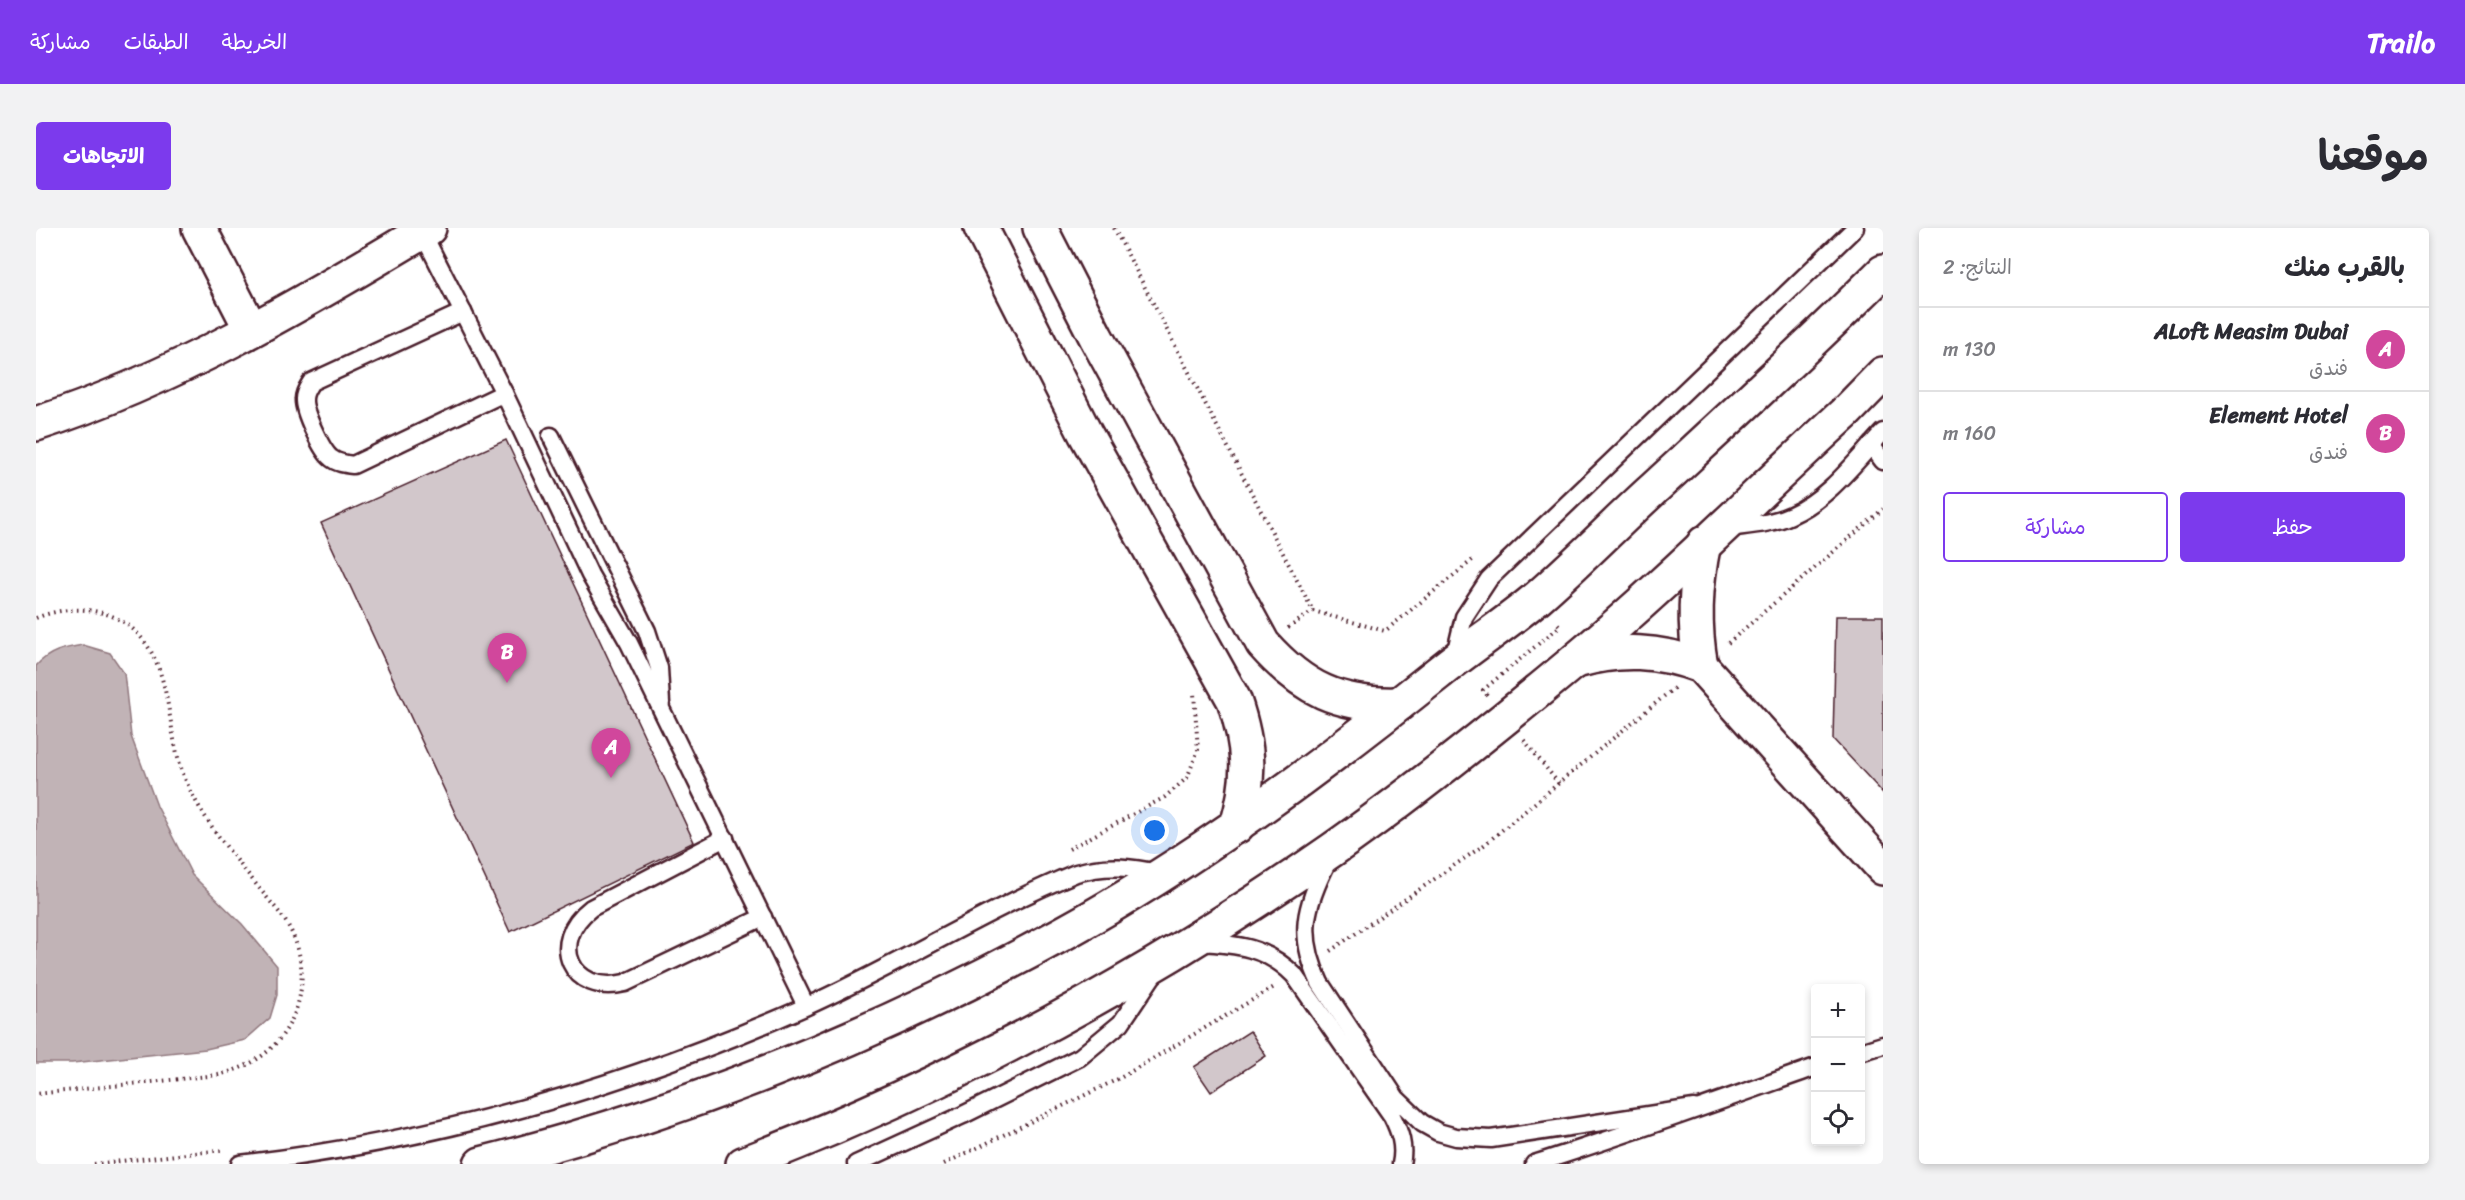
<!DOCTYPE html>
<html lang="ar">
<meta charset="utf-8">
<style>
:root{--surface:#fff;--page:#f2f2f3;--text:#2b2b33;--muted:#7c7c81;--line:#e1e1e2;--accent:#7c3aed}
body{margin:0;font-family:Sriracha,"Playpen Sans Arabic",sans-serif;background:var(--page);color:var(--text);direction:rtl}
.controls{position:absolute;right:18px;bottom:18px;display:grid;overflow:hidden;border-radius:6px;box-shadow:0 3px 9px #0003}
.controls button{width:54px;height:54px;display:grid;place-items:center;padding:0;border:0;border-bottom:2px solid var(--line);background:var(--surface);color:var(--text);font:30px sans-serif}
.you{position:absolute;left:1119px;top:603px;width:21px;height:21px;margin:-15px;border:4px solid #fff;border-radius:50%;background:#1a73e8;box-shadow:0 0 0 9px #1a73e833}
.badge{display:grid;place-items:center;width:39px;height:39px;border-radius:50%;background:var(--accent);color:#fff;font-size:20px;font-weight:700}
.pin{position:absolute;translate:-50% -50px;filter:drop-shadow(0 2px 3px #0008)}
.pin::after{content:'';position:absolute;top:32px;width:21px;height:18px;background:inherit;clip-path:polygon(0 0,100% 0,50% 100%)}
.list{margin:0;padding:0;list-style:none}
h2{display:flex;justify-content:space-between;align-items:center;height:78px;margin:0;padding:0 24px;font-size:26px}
h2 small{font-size:20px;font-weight:400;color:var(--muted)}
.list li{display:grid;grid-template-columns:39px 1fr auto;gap:18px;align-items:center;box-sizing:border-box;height:84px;padding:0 24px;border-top:2px solid var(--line)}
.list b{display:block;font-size:22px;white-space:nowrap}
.list p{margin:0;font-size:20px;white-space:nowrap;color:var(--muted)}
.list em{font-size:20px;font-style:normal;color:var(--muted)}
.actions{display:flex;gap:12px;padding:18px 24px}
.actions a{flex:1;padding:14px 0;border:2px solid var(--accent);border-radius:6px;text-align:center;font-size:21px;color:var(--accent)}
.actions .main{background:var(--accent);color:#fff}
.icon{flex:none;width:33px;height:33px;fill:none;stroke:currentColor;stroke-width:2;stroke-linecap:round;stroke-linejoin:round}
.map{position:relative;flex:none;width:1847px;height:936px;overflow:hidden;direction:ltr;border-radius:6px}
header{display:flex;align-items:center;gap:36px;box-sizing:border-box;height:84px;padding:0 30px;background:var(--accent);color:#fff}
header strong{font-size:28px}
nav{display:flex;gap:33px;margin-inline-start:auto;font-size:21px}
.intro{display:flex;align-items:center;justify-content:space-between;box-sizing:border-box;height:144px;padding:0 36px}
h1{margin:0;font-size:42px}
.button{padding:15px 27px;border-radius:6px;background:var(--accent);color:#fff;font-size:21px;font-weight:700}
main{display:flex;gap:36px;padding:0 36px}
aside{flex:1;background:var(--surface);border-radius:6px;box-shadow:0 3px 9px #0003}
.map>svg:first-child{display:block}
</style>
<header>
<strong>Trailo</strong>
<nav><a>الخريطة</a><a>الطبقات</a><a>مشاركة</a></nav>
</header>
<div class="intro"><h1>موقعنا</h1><a class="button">الاتجاهات</a></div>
<main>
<aside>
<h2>بالقرب منك<small>النتائج: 2</small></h2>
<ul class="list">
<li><span class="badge" style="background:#d1479c">A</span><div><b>ALoft Measim Dubai</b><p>فندق</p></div><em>130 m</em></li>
<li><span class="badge" style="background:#d1479c">B</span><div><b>Element Hotel</b><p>فندق</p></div><em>160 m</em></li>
</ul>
<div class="actions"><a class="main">حفظ</a><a>مشاركة</a></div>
</aside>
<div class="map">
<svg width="1847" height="936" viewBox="0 0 1847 936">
<rect width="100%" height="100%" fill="#fff"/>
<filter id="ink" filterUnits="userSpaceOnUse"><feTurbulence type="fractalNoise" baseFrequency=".0167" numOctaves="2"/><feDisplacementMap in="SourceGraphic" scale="12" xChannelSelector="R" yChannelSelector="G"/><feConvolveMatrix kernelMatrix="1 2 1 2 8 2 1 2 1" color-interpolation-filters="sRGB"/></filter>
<g filter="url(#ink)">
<path fill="#c1b3b6" stroke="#91787e" stroke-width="1.5" d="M47 417 74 425 88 445 95 508 121 578 156 647 206 696 241 738V767L234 790 209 812 170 821 36 835H0V438C13 423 28 420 47 417Z"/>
<g fill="#d2c7cb" stroke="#4a1f2b" stroke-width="1.5">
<path d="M470 212 658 614 474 704 285 295Z"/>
<path d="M1800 388H1847V565L1797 511Z"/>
<path d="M1214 803 1230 828 1175 864 1158 839Z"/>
</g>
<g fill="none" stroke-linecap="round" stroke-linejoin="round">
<g stroke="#4a1f2b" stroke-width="21">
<g id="lane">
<path d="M386 4 468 165 554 347 593 415 770 778"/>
<path d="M427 84 275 154C272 159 268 164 268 171 267 183 286 223 295 230 301 235 309 236 317 237L468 165"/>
<path d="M515 208 611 403 623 440 625 475"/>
<path d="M1835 217 1847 233"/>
<path d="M1692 300C1713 297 1736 296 1755 287 1792 271 1820 233 1847 204"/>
<path d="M1418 431 1428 389 1453 351 1819 0"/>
<path d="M689 610 555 680C511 714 535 768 589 755L727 689"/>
<path d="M1292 633C1269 678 1261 707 1284 755L1360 870 1386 895 1402 904 1420 909 1455 911 1658 880"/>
<path d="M1163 714C1201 716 1230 719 1258 747L1356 888C1364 904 1369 918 1365 936"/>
<path d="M1824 824 1847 817"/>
<path d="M204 936C399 913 589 859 769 779 861 738 947 683 1040 645 1071 636 1095 639 1126 646"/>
<path d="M820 936 927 887 1044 829 1085 795 1120 743"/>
<path d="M1498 936C1593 906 1686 872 1780 839"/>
</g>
</g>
<g stroke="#4a1f2b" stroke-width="38">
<g id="street">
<path d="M163 0 215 101"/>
<path d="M945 0 1049 205 1198 472C1214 519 1215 550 1201 598"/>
<path d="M1004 0 1060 109 1227 416C1267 461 1303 478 1363 476"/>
<path d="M0 196C139 151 268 75 393 0"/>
<path d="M1540 433C1584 420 1622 422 1665 438L1847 640"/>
<path d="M1665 438C1657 396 1659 357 1668 315"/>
<path d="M445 936C648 885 842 807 1026 706 1159 633 1282 541 1401 446 1434 419 1470 396 1502 369 1540 336 1576 299 1613 265 1692 192 1771 120 1847 44"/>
<path d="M707 936C916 856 1112 750 1296 622 1379 564 1458 500 1536 435 1631 356 1719 267 1810 184L1847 146"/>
</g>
</g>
<g stroke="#4a1f2b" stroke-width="4" stroke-dasharray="1.5 4.5" stroke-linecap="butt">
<path d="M1078 0 1277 383"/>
<path d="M0 390C31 377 72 378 98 402 139 440 128 502 150 553 168 594 197 627 224 661 235 675 249 689 256 705 269 733 269 766 255 793 239 824 215 839 182 847L0 866"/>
<path d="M1252 400 1277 383 1349 403 1439 330"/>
<path d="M1692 415 1847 281"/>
<path d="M1451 467 1447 462 1524 398 1520 394"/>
<path d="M1488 512 1523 556"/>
<path d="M1033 621 1129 569 1151 550 1162 522 1158 465"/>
<path d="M1294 723 1448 617 1638 460"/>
<path d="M58 936 187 922"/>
<path d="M908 936 1084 850 1240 758"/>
</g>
<use href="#lane" stroke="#fff" stroke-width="16"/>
<use href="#street" stroke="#fff" stroke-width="33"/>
</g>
</g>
</svg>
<div class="controls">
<button>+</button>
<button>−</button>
<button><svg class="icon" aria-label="locate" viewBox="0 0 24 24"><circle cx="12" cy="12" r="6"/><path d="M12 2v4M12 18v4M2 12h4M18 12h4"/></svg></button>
</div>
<div class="you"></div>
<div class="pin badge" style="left:575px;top:550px;background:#d1479c">A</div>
<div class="pin badge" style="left:471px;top:455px;background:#d1479c">B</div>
</div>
</main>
